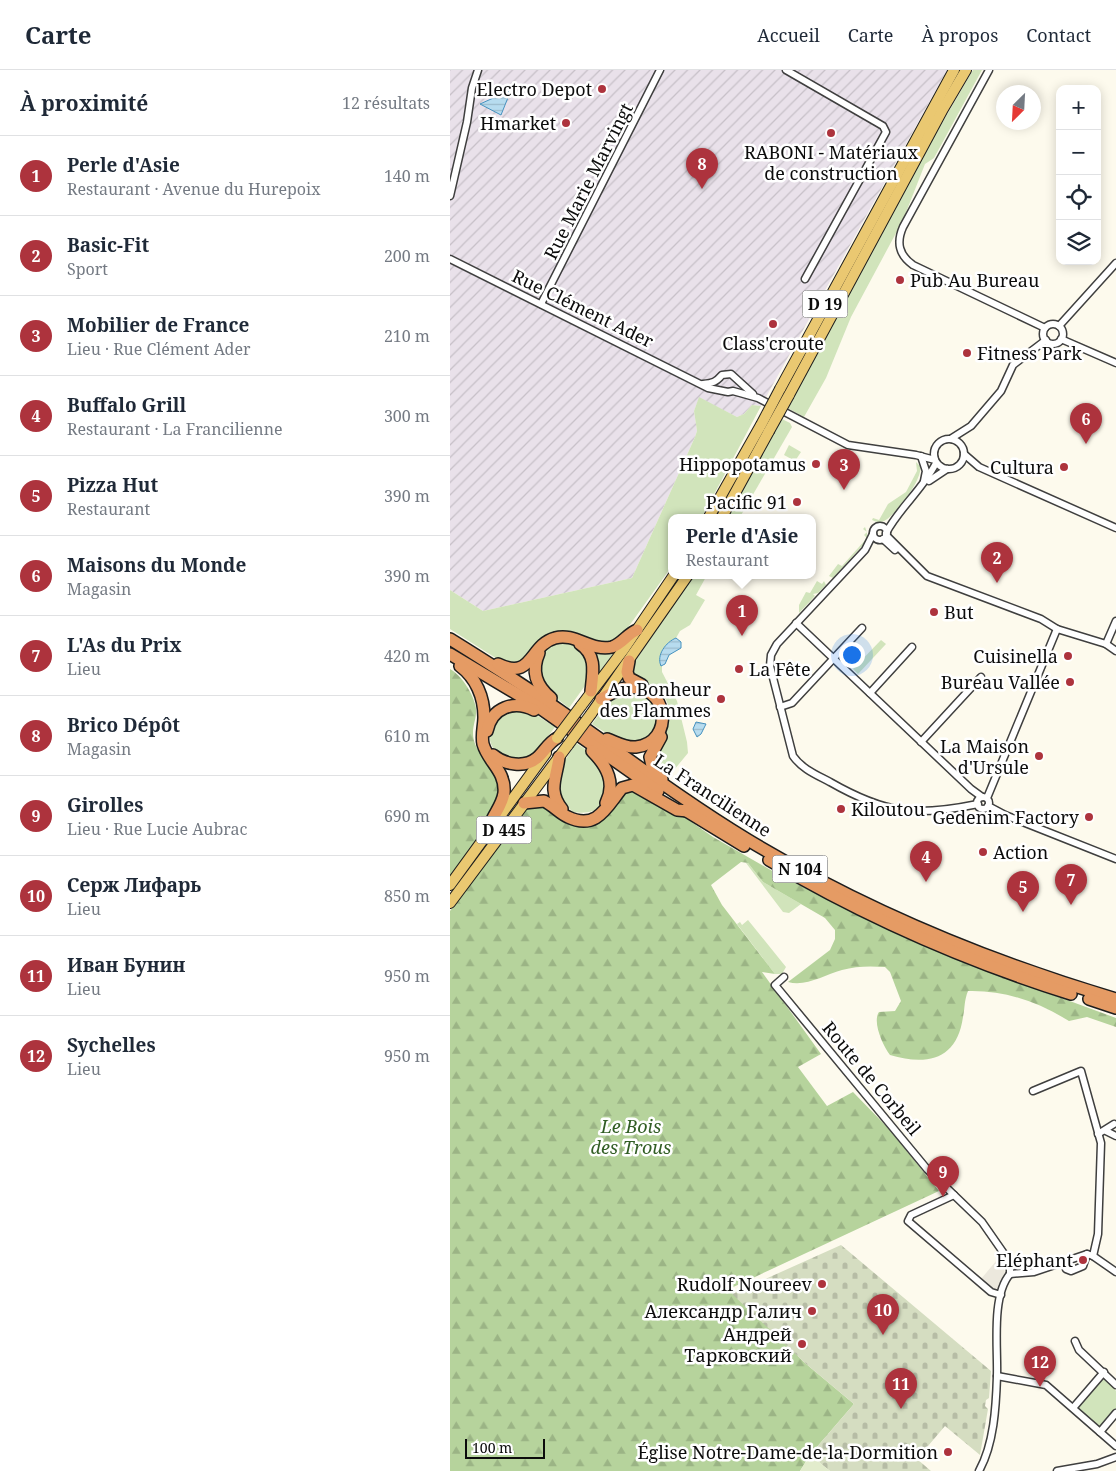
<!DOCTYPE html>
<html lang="fr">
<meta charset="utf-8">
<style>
:root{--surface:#fff;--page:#f2f2f3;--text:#1f2937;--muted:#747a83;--line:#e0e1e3;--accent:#ad333d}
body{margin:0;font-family:"Noto Serif",serif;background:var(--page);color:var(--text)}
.controls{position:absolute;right:15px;top:15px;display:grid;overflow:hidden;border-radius:10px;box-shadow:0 2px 12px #0003}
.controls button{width:45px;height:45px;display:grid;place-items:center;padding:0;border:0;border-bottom:1px solid var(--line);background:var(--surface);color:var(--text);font:25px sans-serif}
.compass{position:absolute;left:546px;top:15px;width:45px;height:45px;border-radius:50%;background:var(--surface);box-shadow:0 2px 12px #0003;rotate:204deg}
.scale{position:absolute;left:15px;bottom:12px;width:80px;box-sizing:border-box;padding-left:5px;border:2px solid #0c0c0c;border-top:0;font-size:14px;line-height:18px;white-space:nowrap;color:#0c0c0c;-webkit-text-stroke:4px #fff;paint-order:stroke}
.you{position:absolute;left:401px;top:584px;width:18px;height:18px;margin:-12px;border:4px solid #fff;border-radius:50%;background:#1a73e8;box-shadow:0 0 0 8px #1a73e833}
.badge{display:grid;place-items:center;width:32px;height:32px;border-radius:50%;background:var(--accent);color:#fff;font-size:16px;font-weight:700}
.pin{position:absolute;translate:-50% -41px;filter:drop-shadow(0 1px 2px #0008)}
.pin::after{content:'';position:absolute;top:26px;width:18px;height:15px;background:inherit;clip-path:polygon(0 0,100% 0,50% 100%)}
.popup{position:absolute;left:218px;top:444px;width:148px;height:65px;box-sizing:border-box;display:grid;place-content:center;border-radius:10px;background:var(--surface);filter:drop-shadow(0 1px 4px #0005);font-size:16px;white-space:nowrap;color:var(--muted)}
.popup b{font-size:19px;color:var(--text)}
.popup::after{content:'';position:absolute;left:50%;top:100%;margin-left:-10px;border:10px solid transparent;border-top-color:var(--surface)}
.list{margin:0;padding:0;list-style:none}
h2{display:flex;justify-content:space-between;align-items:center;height:65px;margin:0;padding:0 20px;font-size:21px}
h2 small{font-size:16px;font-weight:400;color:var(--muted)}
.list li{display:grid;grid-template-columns:32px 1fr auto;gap:15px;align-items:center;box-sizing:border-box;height:80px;padding:0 20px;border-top:1px solid var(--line)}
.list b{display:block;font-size:19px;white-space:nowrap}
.list p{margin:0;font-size:16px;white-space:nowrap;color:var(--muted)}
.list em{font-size:16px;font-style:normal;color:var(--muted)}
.icon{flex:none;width:28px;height:28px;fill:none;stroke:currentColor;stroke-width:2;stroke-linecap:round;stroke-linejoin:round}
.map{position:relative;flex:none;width:666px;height:1401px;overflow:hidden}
header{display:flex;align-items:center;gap:30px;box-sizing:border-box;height:70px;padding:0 25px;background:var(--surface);border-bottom:1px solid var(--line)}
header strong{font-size:24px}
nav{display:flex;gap:28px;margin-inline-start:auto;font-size:18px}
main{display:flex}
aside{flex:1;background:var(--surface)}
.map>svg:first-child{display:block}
</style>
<header>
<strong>Carte</strong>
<nav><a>Accueil</a><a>Carte</a><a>À propos</a><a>Contact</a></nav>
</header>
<main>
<aside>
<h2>À proximité<small>12 résultats</small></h2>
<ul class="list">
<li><span class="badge">1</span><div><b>Perle d'Asie</b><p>Restaurant · Avenue du Hurepoix</p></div><em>140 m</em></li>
<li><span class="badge">2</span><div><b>Basic-Fit</b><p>Sport</p></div><em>200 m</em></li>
<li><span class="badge">3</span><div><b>Mobilier de France</b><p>Lieu · Rue Clément Ader</p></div><em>210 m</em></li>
<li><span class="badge">4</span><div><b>Buffalo Grill</b><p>Restaurant · La Francilienne</p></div><em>300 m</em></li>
<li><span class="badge">5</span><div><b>Pizza Hut</b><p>Restaurant</p></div><em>390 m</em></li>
<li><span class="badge">6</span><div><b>Maisons du Monde</b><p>Magasin</p></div><em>390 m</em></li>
<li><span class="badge">7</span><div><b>L'As du Prix</b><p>Lieu</p></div><em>420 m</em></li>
<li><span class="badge">8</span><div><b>Brico Dépôt</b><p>Magasin</p></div><em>610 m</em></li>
<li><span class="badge">9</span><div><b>Girolles</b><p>Lieu · Rue Lucie Aubrac</p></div><em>690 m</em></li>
<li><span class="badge">10</span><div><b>Серж Лифарь</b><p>Lieu</p></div><em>850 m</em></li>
<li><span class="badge">11</span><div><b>Иван Бунин</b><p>Lieu</p></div><em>950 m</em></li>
<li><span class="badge">12</span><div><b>Sychelles</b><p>Lieu</p></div><em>950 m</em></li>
</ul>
</aside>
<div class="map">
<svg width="666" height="1401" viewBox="0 0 666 1401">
<defs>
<pattern id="industrial-furrows" width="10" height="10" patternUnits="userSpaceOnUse" patternTransform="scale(1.25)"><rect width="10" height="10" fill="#e9e1ea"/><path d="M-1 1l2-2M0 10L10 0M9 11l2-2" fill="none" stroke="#c7c0c8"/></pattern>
<pattern id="forest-firs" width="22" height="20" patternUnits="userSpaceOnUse" patternTransform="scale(1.25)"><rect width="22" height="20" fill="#b6d39c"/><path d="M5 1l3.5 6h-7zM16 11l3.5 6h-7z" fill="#9bb485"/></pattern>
<pattern id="cemetery-stones" width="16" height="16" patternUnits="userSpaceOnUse" patternTransform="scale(1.25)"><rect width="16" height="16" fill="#d5ddc1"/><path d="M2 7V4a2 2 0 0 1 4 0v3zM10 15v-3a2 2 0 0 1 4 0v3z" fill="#b6bca5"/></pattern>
<pattern id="water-rules" width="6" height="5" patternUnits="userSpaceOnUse" patternTransform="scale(1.25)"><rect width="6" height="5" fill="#b7dcef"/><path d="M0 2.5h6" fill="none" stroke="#9cbccc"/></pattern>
</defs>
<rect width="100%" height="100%" fill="#fdfaed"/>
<path fill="url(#industrial-furrows)" d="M0 0H497L311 336 302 335 294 344 287 347 249 328 244 341 247 361 245 367 182 508 33 541 0 520Z"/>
<g fill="#d1e4bb">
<path d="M523 0H532L484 88 475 94 453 150 401 247 376 308 354 347 336 337 460 108Z"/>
<path d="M249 327 287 347 294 344 302 335 311 336 252 447H222V496L174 563 159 573 150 574 116 562 69 594 52 592 0 559V520L33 541 182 508 245 367 247 361 244 341Z"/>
<path d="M330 348 340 353 342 357 290 447H277Z"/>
<path d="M339 375 351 382 345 391 334 385Z"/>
<path d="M463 389 470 396C474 408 445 446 434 451 429 453 426 452 422 450L423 448 429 450 438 434 456 422 467 401 466 392Z"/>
<path d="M415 457C418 464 418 468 414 474L383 508 379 506 388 494 392 496 417 468 414 465 417 462 413 459Z"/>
<path d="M244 505H257L246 525 255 530 240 555 230 561 226 568 219 572 212 581V602L227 631 237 672 238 683 224 700 218 701 204 693C214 668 232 639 206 618 199 613 190 610 182 605V596Z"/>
<path d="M367 511 372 514 374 511 376 515 368 523 363 524 365 526 349 543V535L356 522 360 523Z"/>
<path d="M431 570 436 574 408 604 403 599Z"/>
<path d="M106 574C134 570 136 589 139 610L119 638 92 617 87 594 95 580Z"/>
<path d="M165 579 167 582 148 605 143 580Z"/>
<path d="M178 622 200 626 210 648C207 654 205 661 201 666 186 685 156 663 142 654L157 633Z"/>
<path d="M58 639 80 641 105 657 84 685 65 692C44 682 36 678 41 653Z"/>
<path d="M126 673C135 679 147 687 151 697 163 724 156 747 123 742L109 729 107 703Z"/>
<path d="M296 793H298L313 812 351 834 339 843 333 842Z"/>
<path d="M298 850 336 897 332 904H325L287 854 290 852 292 855Z"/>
<path d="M655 1306 666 1321V1339L650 1358 627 1338Z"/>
</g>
<g fill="url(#forest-firs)">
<path d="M0 599C11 605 22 622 25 634 30 650 16 659 28 680L36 681 48 696 50 739 0 811Z"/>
<path d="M172 718 197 721 263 767 331 806 448 864 500 887 666 948V957L637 947 619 951C588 932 555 920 518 921 514 931 515 937 513 947 507 990 477 996 440 985 433 976 422 952 429 942L445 941 451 931 440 902 435 897C420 896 406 896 392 900 374 905 356 917 338 912L380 880 385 869V860L375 848 313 812 298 793 291 792 261 815 272 835 325 904 312 902 371 984 348 997 377 1036 403 1022 439 1059 489 1121 279 1219 355 1293 404 1334 360 1385 350 1401H0V841L81 732 137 750Z"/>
</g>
<path fill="url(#cemetery-stones)" d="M391 1175 541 1301 539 1328 536 1330 535 1336 538 1339 530 1385 495 1356 467 1389 481 1401H380L360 1385 404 1334 355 1293 282 1224Z"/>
<path fill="#e2eccc" d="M360 1385 380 1401H350Z"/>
<path fill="#ece8dd" d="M552 1184 555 1204 550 1220 546 1221 531 1209Z"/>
<g fill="url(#water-rules)" stroke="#4692bf">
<path d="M61 20 51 45 30 34Z"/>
<path d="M226 568 231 572V578L219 585 215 594 211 596C206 585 216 572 226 568Z"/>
<path d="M246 652 256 654 251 664 247 667 243 659Z"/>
</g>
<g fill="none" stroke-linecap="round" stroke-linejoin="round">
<g stroke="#3f3f3f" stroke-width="9">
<g id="street">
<path d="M336 0 433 56 436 62 355 209"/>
<path d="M539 0 453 157C446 173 449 185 463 195L595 258"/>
<path d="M0 126 17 52 22 18 28 0"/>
<path d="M0 189 258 318 278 322 283 321 308 328 398 375 466 385 485 390"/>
<path d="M91 234 210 0"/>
<circle cx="603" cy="264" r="10"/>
<path d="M609 256 666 193"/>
<path d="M611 269 666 293"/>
<path d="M253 314C263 313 266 312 272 305L281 304 303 324"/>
<path d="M502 368 521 356 551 321 563 295 596 270"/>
<circle cx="499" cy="384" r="15"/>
<path d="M514 384 529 397 666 458"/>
<path d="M471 386 476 401 474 411"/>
<path d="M479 411 497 399"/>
<circle cx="430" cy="463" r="7"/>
<path d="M436 463C450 437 473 419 486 393"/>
<path d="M423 464 415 480 327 574 321 585 320 596 343 686C352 699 367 705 380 712 436 744 465 747 528 734"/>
<path d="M436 465 477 506 591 549 607 559 656 574 666 551"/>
<path d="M433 469 445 480"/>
<path d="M346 553 521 719 532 727"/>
<path d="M656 574 666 581"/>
<path d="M420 623 462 577"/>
<path d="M330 637 342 633 412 558"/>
<path d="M471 672 531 607"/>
<circle cx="533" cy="733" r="6"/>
<path d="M537 728 607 559"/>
<path d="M538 736 555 745 666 789"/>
<path d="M334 907 325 915 477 1099 532 1152 555 1185 560 1196V1204"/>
<path d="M583 1021 631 1001 651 1073 648 1164 643 1186"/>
<path d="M656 1061 666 1066"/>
<path d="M648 1064 664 1054"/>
<path d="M504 1125 461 1145 458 1151 541 1222 551 1225"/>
<path d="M614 1191 616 1199 621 1201 633 1196 637 1184"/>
<path d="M560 1204 584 1202 637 1184 643 1186 666 1202"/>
<path d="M625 1271 629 1280 666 1315"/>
<path d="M547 1306 596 1315 666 1376"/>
<path d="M623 1338 654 1302"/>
<path d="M650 1362 666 1343"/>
<path d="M529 1401C544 1374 546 1337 547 1306 548 1279 541 1226 560 1204"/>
<path d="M607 1401 647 1394 666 1387"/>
</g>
</g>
<g stroke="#1d1d1d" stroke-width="12">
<g id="primary">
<path d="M330 319 504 0"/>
<path d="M339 325 493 39 516 0"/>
<path d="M259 447 311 355"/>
<path d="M272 447 319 361"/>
<path d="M131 636 174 579 224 505"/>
<path d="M141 644 238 505"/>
<path d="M0 815 96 683"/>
<path d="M0 833 118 675"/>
</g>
</g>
<g stroke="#1d1d1d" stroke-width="14">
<g id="highway">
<path d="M0 569C37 592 74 615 109 640 172 684 232 730 298 770 413 839 538 891 666 929"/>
<path d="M130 574C147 585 143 603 141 621"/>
<path d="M89 583C81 601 86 616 101 628"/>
<path d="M0 584 87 636 208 721"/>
<path d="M179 591 177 602 179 608 192 615"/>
<path d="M48 594C83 611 79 575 105 568 125 562 141 582 162 577 172 574 177 564 187 560"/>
<path d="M10 596C26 608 34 627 34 647 34 656 31 665 33 674 38 692 56 701 54 723 52 738 39 748 39 762"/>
<path d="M151 629C159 625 167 619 176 618 220 612 225 673 186 677 175 678 166 672 157 669"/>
<path d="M37 661C42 637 64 630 84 640"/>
<path d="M211 667 200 687 203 700 212 709"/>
<path d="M142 681C157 696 166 713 156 733"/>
<path d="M43 685C55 695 75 698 87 688 95 681 98 673 107 668"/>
<path d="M109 687C107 707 97 720 112 739"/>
<path d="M74 733 94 731C103 735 109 743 118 747 147 761 157 736 172 718L183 715 227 740 238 741"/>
<path d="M235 740 294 776"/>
<path d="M319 790C414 846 516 891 621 924"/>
<path d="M639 929 666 938"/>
</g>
</g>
<use href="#street" stroke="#fff" stroke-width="6"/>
<use href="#primary" stroke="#eac871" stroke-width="10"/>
<use href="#highway" stroke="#e59b64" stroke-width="11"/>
<g stroke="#1d1d1d" stroke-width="12" stroke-linecap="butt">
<g id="primary-bridge">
<path d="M311 355 330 319"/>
<path d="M319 361 339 325"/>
<path d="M107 668 131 636"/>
<path d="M118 675 141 644"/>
</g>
</g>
<use href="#primary-bridge" stroke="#eac871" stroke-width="10"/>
</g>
<g fill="#ad333d" stroke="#fff" stroke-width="2">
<circle cx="152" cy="19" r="5"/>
<circle cx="116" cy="53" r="5"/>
<circle cx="381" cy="63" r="5"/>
<circle cx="450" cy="210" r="5"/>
<circle cx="323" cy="254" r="5"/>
<circle cx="517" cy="283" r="5"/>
<circle cx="366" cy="394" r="5"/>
<circle cx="614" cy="397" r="5"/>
<circle cx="347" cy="432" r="5"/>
<circle cx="484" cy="542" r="5"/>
<circle cx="618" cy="586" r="5"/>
<circle cx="289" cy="599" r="5"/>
<circle cx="620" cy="612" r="5"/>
<circle cx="271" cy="629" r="5"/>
<circle cx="589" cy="686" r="5"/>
<circle cx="391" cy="739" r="5"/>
<circle cx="639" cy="747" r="5"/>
<circle cx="533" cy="782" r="5"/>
<circle cx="633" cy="1190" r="5"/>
<circle cx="372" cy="1214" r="5"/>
<circle cx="362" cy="1241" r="5"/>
<circle cx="352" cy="1274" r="5"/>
<circle cx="498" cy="1382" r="5"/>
</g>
<g text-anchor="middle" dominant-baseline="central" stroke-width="5" stroke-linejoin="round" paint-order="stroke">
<g fill="#fff" stroke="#555" stroke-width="1">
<rect x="352.5" y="220.5" width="45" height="27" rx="4"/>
<rect x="26.5" y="746.5" width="55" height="27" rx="4"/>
<rect x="322.5" y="785.5" width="55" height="27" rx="4"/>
</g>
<g font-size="16" font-weight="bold" fill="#0c0c0c">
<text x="375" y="234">D 19</text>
<text x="54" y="760">D 445</text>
<text x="350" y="799">N 104</text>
</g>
<g font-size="18" fill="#0c0c0c" stroke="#fff" text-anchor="end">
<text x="142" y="19">Electro Depot</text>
<text x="106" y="53">Hmarket</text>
<text x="381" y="82" text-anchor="middle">RABONI - Matériaux<tspan x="381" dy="21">de construction</tspan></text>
<text x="460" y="210" text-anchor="start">Pub Au Bureau</text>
<text x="323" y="273" text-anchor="middle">Class'croute</text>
<text x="527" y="283" text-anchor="start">Fitness Park</text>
<text x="356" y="394">Hippopotamus</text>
<text x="604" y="397">Cultura</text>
<text x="337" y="432">Pacific 91</text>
<text x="494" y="542" text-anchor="start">But</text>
<text x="608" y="586">Cuisinella</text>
<text x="299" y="599" text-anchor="start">La Fête</text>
<text x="610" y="612">Bureau Vallée</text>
<text x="261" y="619">Au Bonheur<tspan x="261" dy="21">des Flammes</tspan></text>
<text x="579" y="676">La Maison<tspan x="579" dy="21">d'Ursule</tspan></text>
<text x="401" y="739" text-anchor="start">Kiloutou</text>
<text x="629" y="747">Gedenim Factory</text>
<text x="543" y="782" text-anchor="start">Action</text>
<text x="623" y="1190">Eléphant</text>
<text x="362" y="1214">Rudolf Noureev</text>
<text x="352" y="1241">Александр Галич</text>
<text x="342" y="1264">Андрей<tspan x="342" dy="21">Тарковский</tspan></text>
<text x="488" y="1382">Église Notre-Dame-de-la-Dormition</text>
</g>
<g font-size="18" fill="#0c0c0c" stroke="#fff">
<text transform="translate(138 111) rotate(-63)">Rue Marie Marvingt</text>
<text transform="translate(133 238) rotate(26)">Rue Clément Ader</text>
<text transform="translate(263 725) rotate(33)">La Francilienne</text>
<text transform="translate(422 1008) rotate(50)">Route de Corbeil</text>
</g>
<g font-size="18" font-style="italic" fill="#315d24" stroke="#fff">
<text x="181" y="1056">Le Bois<tspan x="181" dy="21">des Trous</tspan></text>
</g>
</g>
</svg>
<div class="controls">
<button>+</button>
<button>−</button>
<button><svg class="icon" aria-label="locate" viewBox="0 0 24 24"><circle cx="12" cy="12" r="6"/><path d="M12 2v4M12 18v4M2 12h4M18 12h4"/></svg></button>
<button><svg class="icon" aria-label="layers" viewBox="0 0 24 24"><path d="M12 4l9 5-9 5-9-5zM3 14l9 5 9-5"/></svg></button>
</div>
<svg class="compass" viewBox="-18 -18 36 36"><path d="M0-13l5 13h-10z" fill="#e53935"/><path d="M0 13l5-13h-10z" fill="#747a83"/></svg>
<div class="scale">100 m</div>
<div class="you"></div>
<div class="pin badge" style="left:292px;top:566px">1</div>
<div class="popup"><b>Perle d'Asie</b>Restaurant</div>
<div class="pin badge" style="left:547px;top:513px">2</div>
<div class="pin badge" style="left:394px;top:420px">3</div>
<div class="pin badge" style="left:476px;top:812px">4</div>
<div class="pin badge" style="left:573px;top:842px">5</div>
<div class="pin badge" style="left:636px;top:374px">6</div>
<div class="pin badge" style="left:621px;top:835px">7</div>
<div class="pin badge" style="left:252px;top:119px">8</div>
<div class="pin badge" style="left:493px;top:1127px">9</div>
<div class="pin badge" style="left:433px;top:1265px">10</div>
<div class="pin badge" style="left:451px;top:1339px">11</div>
<div class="pin badge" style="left:590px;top:1317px">12</div>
</div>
</main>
